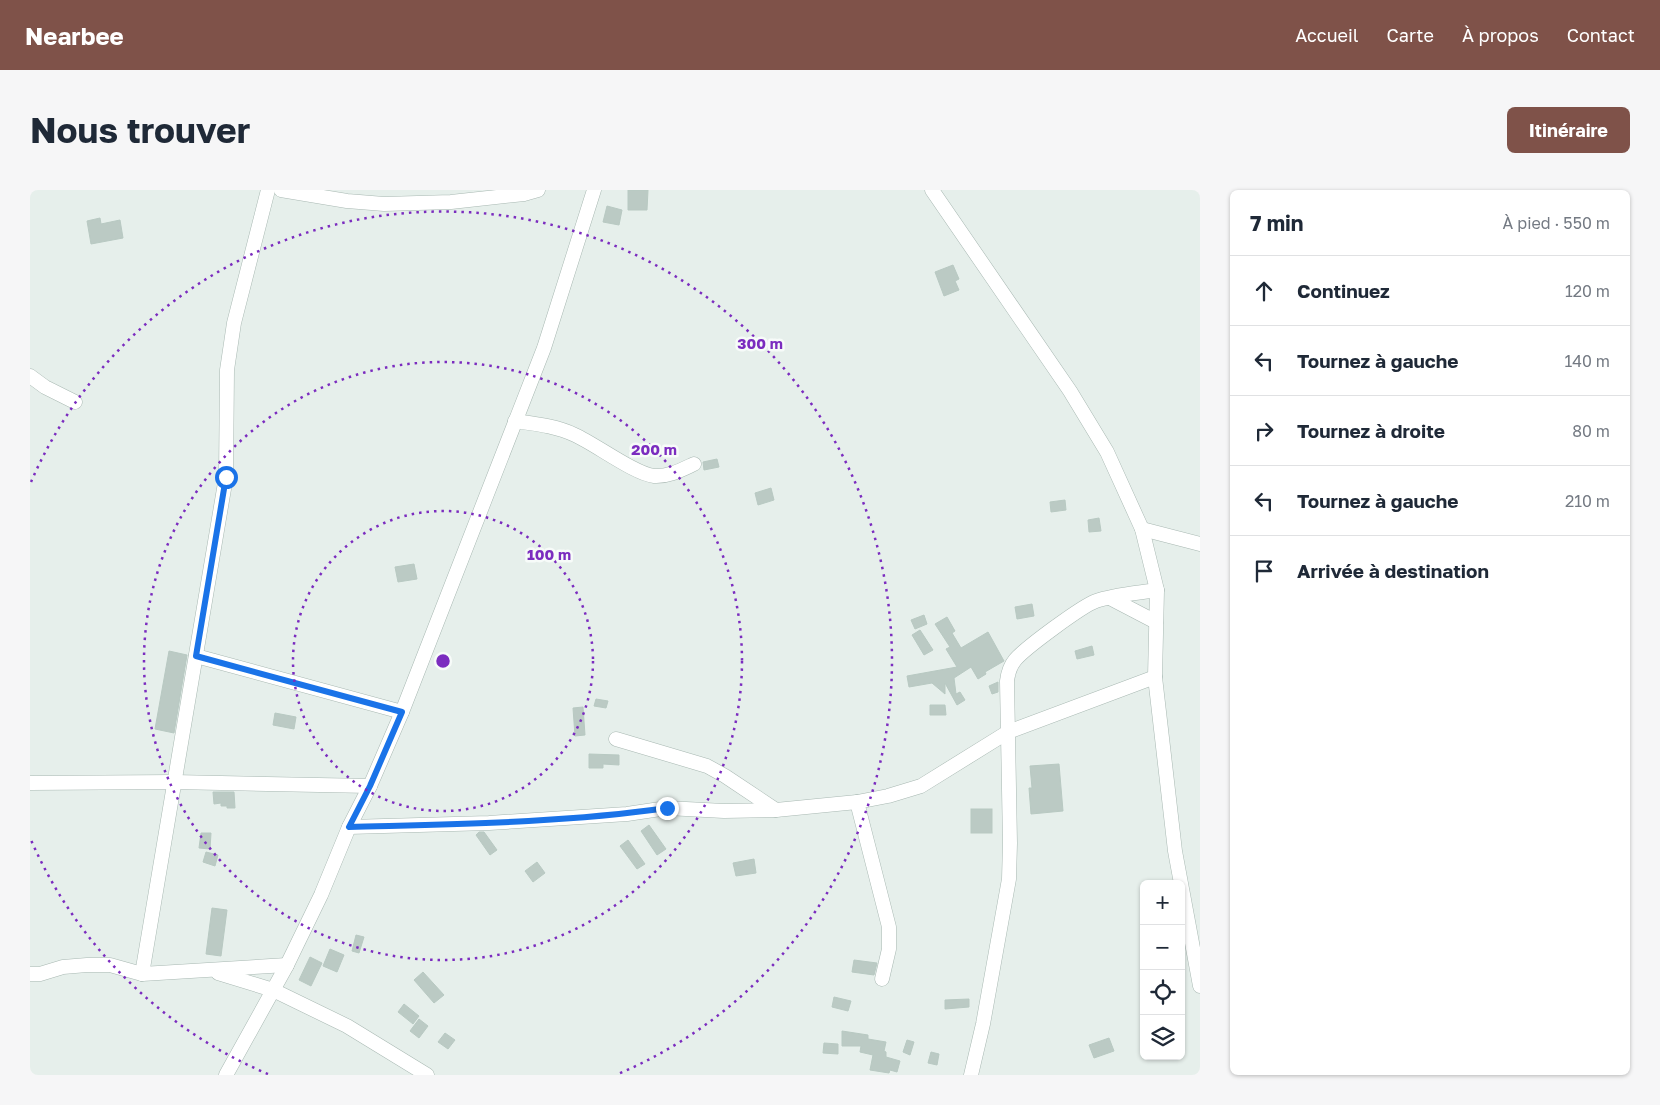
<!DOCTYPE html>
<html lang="fr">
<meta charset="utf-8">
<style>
:root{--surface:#fff;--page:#f6f6f7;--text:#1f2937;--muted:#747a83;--line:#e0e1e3;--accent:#7f5249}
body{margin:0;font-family:"Golos Text",sans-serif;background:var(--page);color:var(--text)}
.controls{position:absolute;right:15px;bottom:15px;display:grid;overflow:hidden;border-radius:8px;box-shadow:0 1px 4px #0004}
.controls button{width:45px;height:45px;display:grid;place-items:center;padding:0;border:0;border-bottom:1px solid var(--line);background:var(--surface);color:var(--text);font:25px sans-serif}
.stop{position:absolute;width:15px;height:15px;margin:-11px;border:4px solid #1a73e8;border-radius:50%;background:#fff}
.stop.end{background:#1a73e8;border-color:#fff;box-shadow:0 1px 5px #0008}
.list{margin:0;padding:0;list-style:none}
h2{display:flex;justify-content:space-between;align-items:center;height:65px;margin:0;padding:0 20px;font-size:21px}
h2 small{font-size:16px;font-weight:400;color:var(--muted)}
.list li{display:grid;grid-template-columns:32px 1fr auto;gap:15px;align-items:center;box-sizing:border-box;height:70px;padding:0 20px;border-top:1px solid var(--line)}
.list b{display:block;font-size:19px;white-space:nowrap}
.list em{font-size:16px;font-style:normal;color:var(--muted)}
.icon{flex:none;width:28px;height:28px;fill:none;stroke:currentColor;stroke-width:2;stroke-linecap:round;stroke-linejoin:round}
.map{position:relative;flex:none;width:1170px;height:885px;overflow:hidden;border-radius:8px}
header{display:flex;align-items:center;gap:30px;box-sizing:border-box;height:70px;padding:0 25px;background:var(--accent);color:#fff}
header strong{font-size:24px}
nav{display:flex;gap:28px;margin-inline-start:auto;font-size:18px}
.intro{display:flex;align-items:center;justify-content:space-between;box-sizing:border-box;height:120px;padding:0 30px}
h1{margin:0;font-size:35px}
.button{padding:12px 22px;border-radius:8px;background:var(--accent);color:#fff;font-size:18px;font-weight:700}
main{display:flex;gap:30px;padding:0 30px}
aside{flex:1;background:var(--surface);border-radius:8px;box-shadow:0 1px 4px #0004}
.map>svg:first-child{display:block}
</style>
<header>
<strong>Nearbee</strong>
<nav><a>Accueil</a><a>Carte</a><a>À propos</a><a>Contact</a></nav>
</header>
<div class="intro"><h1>Nous trouver</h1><a class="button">Itinéraire</a></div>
<main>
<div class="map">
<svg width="1170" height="885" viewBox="0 0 1170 885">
<rect width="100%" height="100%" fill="#e6efeb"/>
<g fill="#bbcac4" stroke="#b8c9c2">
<path d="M598 0H618L617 20H598Z"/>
<path d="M577 16 592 20 589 35 573 32Z"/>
<path d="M70 28 71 34 90 30 93 48 61 54 57 31Z"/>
<path d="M923 75 929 89 925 91 929 100 914 106 905 82Z"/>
<path d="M687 269 689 277 674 280 673 272Z"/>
<path d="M741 298 744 310 728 315 725 303Z"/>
<path d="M1035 310 1036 320 1021 322 1020 312Z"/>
<path d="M1069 328 1071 341 1059 342 1058 330Z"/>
<path d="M384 374 387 389 368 392 365 377Z"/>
<path d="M1002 414 1004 426 987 429 985 417Z"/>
<path d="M894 425 897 434 885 439 881 430Z"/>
<path d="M917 427 925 441 922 443 931 458 958 442 974 471 955 482 956 484 948 489 941 477 924 488 926 504 930 502 935 510 927 515 915 493V504L902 493 879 497 877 486 927 477 916 459 920 457 905 434Z"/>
<path d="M890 440 903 460 894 465 882 445Z"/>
<path d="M1062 456 1064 465 1047 469 1045 461Z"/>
<path d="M139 461 157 465 144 543 125 539Z"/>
<path d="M968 492V502L962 504 959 496Z"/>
<path d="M566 509 578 511 576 518 564 516Z"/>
<path d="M900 515H915L916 525H900Z"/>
<path d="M553 517 555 545 545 546 543 518Z"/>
<path d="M245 523 266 527 264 539 243 535Z"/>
<path d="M559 564 589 565V575L573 574V578H559Z"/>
<path d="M1029 574 1033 621 1001 624 999 598H1002L1000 576Z"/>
<path d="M183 602H204L205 618H197V616H191V613L184 614Z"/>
<rect x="941" y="619" width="21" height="24"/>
<path d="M619 635 636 659 627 665 611 641Z"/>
<path d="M449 642H454L467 660 460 665 446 645Z"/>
<path d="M171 643H181L180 659 169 658Z"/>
<path d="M598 650 615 674 607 679 590 656Z"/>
<path d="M176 662 188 665 185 676 173 672Z"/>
<path d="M724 669 726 683 706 686 703 673Z"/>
<path d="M507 672 515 683 503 692 495 681Z"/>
<path d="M182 718 197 720 191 766 176 764Z"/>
<path d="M326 745 334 747 329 763 322 761Z"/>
<path d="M300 759 314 765 307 782 293 776Z"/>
<path d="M280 767 292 773 281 796 269 790Z"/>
<path d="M824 770 847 773 844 785 822 782Z"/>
<path d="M393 782 414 805 404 813 384 790Z"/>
<path d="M804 807 821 811 818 821 802 817Z"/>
<path d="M939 809V817L915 819V810Z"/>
<path d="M374 814 389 826 383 834 368 822Z"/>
<path d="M389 829 398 836 389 848 380 841Z"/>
<path d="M812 841 838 845V849L856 852 854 861 856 862V867L870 871 867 882 860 880 859 883 840 880 843 865 830 862 831 856H812Z"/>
<path d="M415 843 425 850 418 859 408 852Z"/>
<path d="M1079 848 1084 861 1064 868 1059 855Z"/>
<path d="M877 850 884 852 880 865 873 862Z"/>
<path d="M794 853 808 854V864L793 863Z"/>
<path d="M901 862 909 864 907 875 898 873Z"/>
</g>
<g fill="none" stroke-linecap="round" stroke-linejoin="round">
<g stroke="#a8b8b2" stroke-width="15">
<g id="minor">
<path d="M251 0 317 11 354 14 421 12 494 4 508 0"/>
<path d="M902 0 1040 201 1077 262 1112 339 1127 400 1125 487 1145 661 1170 796"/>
<path d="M0 186 15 197 45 212"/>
<path d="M485 231C506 234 526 236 545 245 565 254 605 284 624 286 638 287 651 280 664 274"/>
<path d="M1112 339 1170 354"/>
<path d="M1080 408 1126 432"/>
<path d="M166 466 372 522"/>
<path d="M586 549 677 576 695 586 746 620"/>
<path d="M0 593 144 592 340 596"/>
<path d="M827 612 859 737V759L852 789"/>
<path d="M319 637 459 633 597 624 637 618 694 621 746 620 827 612 858 606 891 596 978 542 1125 487"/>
<path d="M188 783 243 800 317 836 397 885"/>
<path d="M0 784H10L33 777 57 775H80L112 784 257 775"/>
<path d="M112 784 196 287 197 180 204 133 238 0"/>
<path d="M196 885 257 775 291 705 319 637 340 596 372 522 514 158 564 0"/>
<path d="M941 885 953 834 979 689 980 653 977 491C978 483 980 476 985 470 995 458 1052 416 1066 411 1083 405 1108 403 1127 400"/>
</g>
</g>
<use href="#minor" stroke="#fff" stroke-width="14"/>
</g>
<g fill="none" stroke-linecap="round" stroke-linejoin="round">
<path stroke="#1a73e8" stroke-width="6" d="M196 287 166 466 372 522 340 596 319 637C425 634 532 633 637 618"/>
</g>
<g fill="none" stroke="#7b2cbf" stroke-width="2.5" stroke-dasharray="2.5 5">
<circle cx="413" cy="471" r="150"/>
<circle cx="413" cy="471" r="299"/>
<path d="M238 884A449 449 0 0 1 1 650M1 292A449 449 0 1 1 588 884"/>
</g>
<circle cx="413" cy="471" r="8" fill="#7b2cbf" stroke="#f7fbf9" stroke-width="2.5"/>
<g font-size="15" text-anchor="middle" font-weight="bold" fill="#7b2cbf" stroke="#f7fbf9" stroke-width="5" stroke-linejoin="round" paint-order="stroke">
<text x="730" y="159">300 m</text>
<text x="624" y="265">200 m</text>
<text x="519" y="370">100 m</text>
</g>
</svg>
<div class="controls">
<button>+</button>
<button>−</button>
<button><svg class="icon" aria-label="locate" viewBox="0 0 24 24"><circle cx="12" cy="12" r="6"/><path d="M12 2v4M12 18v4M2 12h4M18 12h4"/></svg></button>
<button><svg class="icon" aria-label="layers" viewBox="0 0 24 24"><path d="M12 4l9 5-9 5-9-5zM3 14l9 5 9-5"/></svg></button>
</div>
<div class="stop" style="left:196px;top:287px"></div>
<div class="stop end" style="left:637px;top:618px"></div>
</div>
<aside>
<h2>7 min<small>À pied · 550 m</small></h2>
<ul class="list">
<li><svg class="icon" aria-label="ahead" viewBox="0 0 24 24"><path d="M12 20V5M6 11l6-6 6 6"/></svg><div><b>Continuez</b></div><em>120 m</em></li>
<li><svg class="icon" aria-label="left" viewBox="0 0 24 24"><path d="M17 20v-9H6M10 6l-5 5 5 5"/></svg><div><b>Tournez à gauche</b></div><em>140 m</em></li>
<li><svg class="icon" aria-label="right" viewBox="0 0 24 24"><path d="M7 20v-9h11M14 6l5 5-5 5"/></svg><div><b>Tournez à droite</b></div><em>80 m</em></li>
<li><svg class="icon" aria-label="left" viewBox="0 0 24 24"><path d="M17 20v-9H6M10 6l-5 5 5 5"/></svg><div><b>Tournez à gauche</b></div><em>210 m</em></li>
<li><svg class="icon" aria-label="arrive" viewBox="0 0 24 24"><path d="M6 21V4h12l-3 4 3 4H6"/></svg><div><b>Arrivée à destination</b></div></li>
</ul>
</aside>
</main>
